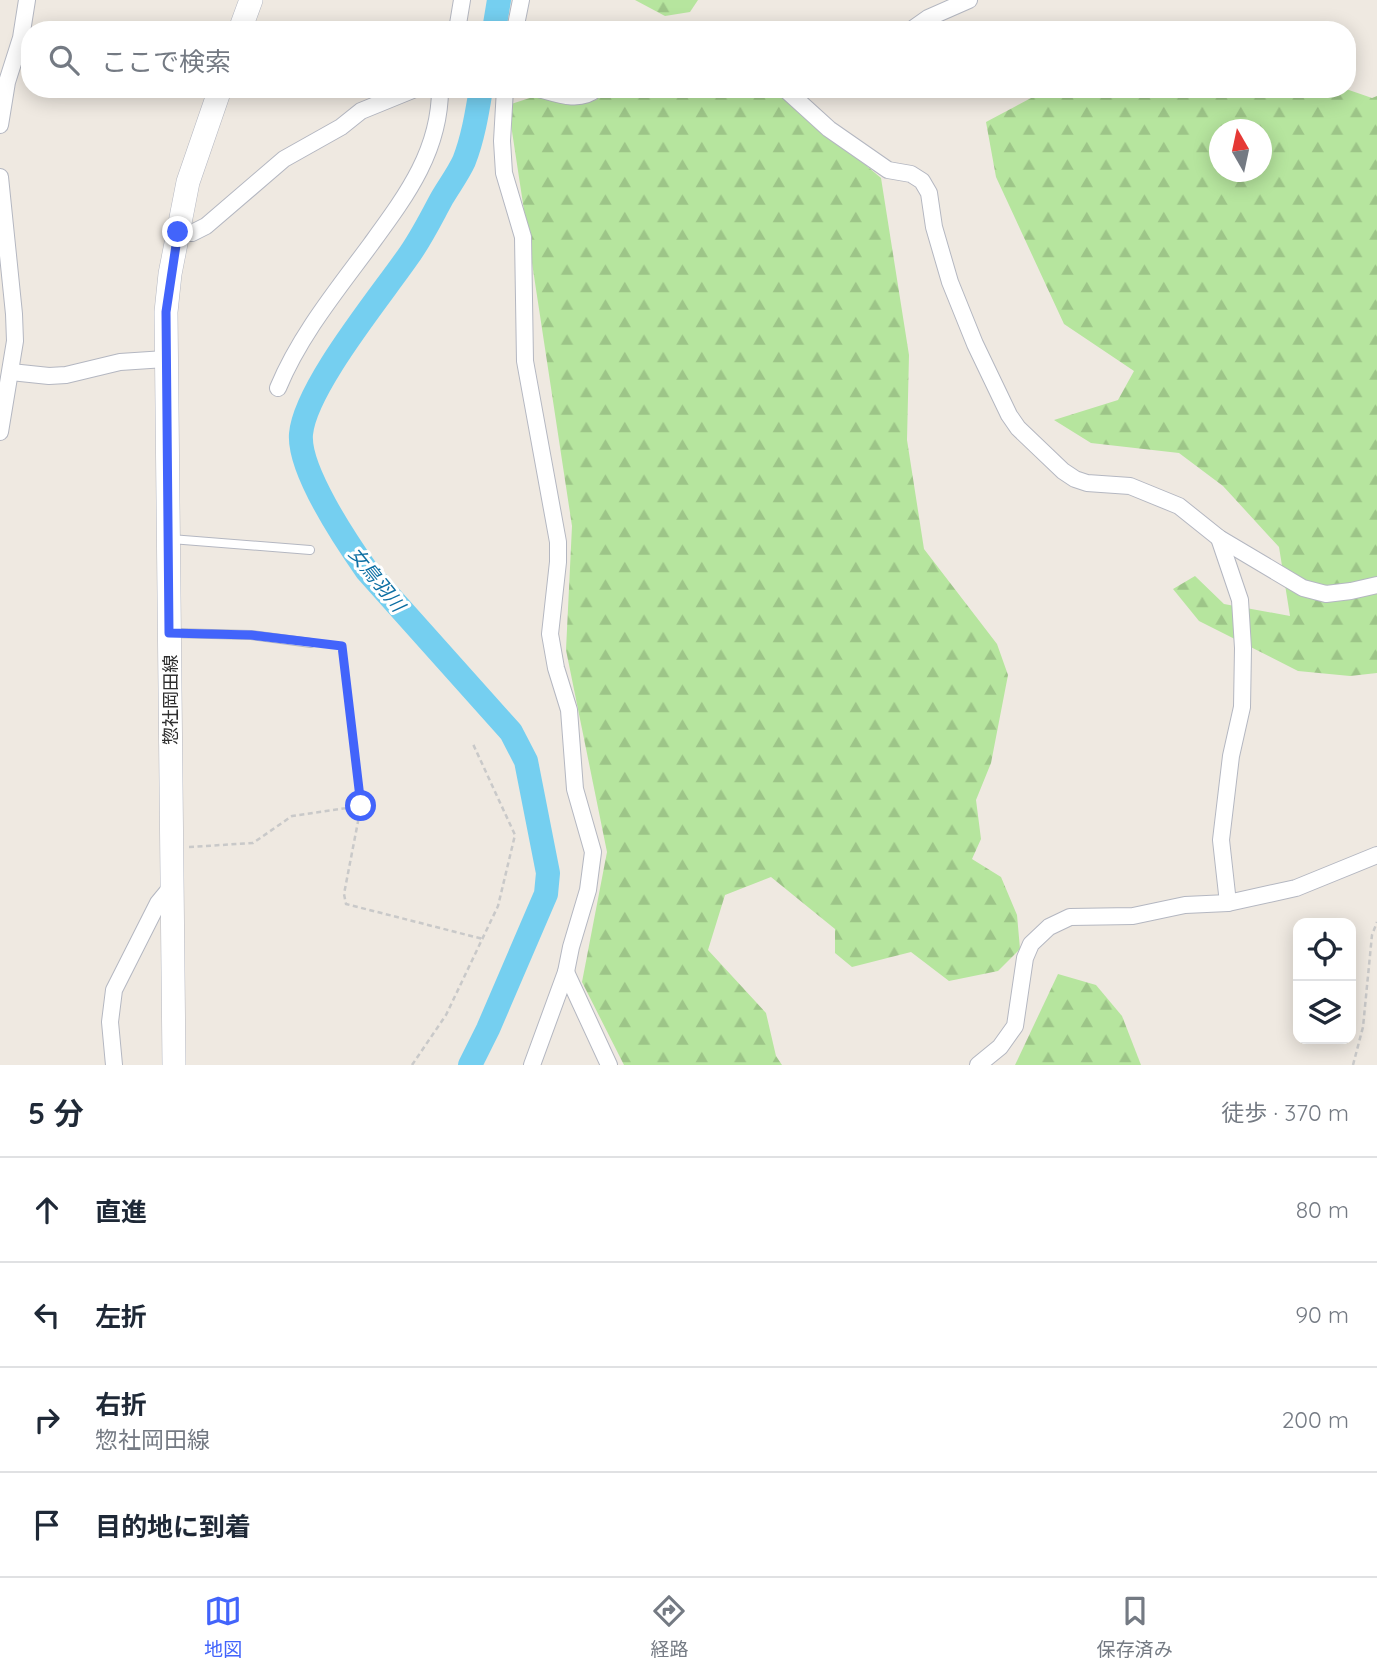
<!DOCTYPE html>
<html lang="ja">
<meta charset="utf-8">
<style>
:root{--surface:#fff;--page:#f2f2f3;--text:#1f2937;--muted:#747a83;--line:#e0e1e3;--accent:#4264fb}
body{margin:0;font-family:Quicksand,"Noto Sans JP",sans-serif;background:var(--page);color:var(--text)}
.controls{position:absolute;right:21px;bottom:21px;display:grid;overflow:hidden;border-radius:14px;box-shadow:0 4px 18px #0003}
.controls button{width:63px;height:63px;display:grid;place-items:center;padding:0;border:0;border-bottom:2px solid var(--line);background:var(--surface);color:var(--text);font:35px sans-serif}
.compass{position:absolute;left:1209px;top:119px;width:63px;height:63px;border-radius:50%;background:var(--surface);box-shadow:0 4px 18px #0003;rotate:351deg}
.stop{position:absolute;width:21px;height:21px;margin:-16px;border:5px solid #4264fb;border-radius:50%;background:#fff}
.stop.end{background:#4264fb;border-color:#fff;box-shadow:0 2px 7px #0008}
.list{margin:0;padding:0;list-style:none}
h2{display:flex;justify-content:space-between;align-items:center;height:91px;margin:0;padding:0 28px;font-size:30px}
h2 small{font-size:23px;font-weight:400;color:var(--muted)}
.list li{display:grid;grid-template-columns:46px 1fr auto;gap:21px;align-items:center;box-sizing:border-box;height:105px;padding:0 28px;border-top:2px solid var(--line)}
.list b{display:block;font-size:26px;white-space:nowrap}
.list p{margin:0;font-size:23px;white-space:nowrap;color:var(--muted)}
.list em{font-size:23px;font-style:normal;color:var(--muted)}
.icon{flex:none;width:38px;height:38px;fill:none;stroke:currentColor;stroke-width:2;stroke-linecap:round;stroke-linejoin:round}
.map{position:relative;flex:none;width:1377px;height:1065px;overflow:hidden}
.search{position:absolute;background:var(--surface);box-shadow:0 4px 18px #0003;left:21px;right:21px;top:21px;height:77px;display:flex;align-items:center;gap:18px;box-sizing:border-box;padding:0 24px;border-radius:28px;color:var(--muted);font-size:26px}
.sheet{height:511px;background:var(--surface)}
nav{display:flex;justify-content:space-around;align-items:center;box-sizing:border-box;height:98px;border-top:2px solid var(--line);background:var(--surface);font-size:19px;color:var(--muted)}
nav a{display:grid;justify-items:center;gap:4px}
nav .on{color:var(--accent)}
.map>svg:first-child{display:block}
</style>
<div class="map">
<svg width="1377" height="1065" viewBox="0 0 1377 1065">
<defs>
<pattern id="forest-firs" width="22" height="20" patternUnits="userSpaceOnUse" patternTransform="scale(1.75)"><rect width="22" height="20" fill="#b6e59e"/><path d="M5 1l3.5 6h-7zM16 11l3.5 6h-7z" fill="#9dc588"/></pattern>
</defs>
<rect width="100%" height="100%" fill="#efe9e1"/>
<g fill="url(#forest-firs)" fill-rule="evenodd">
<path d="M635 0H698L690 12 665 16Z"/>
<path d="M608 89H776L881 178 909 355 907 440 924 549 997 644 1008 675 991 763 976 800 981 839 972 859 1001 877 1017 915 1020 949 998 971 949 981 911 952 852 967 835 953V929L771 877 725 895 708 950 766 1013 776 1056 782 1065H624L582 982 607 852 566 650 572 526 508 105 536 96 569 104 596 100Z"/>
<path d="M1048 89H1346L1372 98 1377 96V673L1350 676 1298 671 1199 621 1173 589 1195 576 1224 604 1290 616 1279 547 1223 486 1179 453 1091 443 1054 420 1118 400 1134 371 1064 324 996 177 986 122ZM1220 130H1262V172H1220Z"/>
<path d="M1058 974 1096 985 1122 1016 1141 1065H1015Z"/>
</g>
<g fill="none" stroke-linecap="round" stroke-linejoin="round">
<g stroke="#75cff0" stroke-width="24">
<path d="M494 30 499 0"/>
<path d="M470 1065 488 1029 546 894 548 873 526 761 511 732 367 571C346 541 298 470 301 434 305 388 380 297 407 258 421 239 431 218 442 198 449 186 458 174 464 161 473 138 477 113 481 89"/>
</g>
<g stroke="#b4b7c1" stroke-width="10">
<g id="lane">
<path d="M171 539 310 550"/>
<path d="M172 633 251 635 311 643"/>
</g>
</g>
<g stroke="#b4b7c1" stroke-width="18">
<g id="street">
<path d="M457 30 462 0"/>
<path d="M515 30 521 0"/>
<path d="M911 30 928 18 969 0"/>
<path d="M505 89 502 141 504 173 523 237 525 361 558 542V562L550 634 556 668 569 710 575 789 593 852 588 890 571 947 566 972 532 1065"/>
<path d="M539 89C557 94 580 103 596 89"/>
<path d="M785 89 829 129 888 170 911 174 922 181 929 193 934 227 950 282 975 344 1009 415 1018 428 1063 471 1075 479 1087 483 1130 486 1179 506 1219 538 1303 588 1326 594 1351 591 1377 585"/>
<path d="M0 125 7 82 21 38 27 0"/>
<path d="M0 177 14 314 15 341 0 432"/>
<path d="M178 232 192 233 206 226 284 159 341 127 361 111 415 89"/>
<path d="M11 372 49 376 66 375 120 362 165 359"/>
<path d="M278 388C300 335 337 290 371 244 406 196 440 151 440 89"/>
<path d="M1219 538 1240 600 1243 648 1242 707 1231 756 1221 840 1228 903"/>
<path d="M566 972 609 1065"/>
<path d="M114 1065 110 1022 114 990 158 903 172 886"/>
<path d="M978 1065 1000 1047 1015 1026 1025 958 1031 944 1049 927 1070 917 1133 916 1185 905 1228 903 1296 888 1377 855"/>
</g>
</g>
<g stroke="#b4b7c1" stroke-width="24">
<g id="secondary">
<path d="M240 30 251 0"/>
<path d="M174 1065 166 312 170 274 188 182 220 89"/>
</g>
</g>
<g stroke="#c9c9c9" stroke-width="2.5" stroke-dasharray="5 3.5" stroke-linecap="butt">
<path d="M322 644 343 646 361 806 344 894 346 904 483 939"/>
<path d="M189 847 253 843 292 816 361 806"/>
<path d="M412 1065 446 1015 498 906 515 835 473 744"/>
<path d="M1353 1065 1363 1027 1372 935 1377 922"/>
</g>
<use href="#lane" stroke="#fff" stroke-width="8"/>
<use href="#street" stroke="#fff" stroke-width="16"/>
<use href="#secondary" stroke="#fff" stroke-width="23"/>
</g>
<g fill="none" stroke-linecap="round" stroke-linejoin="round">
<path stroke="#4264fb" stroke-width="9" d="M178 232 166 312 169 633 251 635 342 646 361 806"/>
</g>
<g text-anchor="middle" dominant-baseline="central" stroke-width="6" stroke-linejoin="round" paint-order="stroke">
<g font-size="18" fill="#2e2e2e" stroke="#fff">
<text transform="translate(170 700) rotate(-90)">惣社岡田線</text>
</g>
<g font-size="19" font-style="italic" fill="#0d6fa3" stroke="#fff">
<text transform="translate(377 579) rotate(51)">女鳥羽川</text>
</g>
</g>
</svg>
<div class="controls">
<button><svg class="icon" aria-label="locate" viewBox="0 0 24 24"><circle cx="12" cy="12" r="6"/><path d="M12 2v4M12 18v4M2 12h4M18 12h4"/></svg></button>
<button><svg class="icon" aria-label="layers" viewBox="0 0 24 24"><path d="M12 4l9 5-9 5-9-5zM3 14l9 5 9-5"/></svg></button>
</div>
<svg class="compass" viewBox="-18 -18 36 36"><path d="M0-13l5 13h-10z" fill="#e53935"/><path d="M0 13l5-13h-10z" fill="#747a83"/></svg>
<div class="stop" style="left:361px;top:806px"></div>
<div class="stop end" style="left:178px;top:232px"></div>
<div class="search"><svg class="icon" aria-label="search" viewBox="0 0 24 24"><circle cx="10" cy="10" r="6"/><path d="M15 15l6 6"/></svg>ここで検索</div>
</div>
<section class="sheet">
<h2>5 分<small>徒歩 · 370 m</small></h2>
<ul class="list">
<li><svg class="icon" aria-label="ahead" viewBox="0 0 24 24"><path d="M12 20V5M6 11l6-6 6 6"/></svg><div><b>直進</b></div><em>80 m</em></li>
<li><svg class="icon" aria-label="left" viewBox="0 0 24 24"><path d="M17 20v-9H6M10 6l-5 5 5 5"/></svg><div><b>左折</b></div><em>90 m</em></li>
<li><svg class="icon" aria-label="right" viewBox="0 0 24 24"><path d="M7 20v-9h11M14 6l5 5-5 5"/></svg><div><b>右折</b><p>惣社岡田線</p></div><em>200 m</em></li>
<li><svg class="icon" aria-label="arrive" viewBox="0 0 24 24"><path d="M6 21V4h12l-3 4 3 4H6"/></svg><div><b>目的地に到着</b></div></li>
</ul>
</section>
<nav>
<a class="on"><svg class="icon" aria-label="map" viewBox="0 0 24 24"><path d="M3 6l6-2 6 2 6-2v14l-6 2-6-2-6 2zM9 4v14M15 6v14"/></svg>地図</a>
<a><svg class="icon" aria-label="directions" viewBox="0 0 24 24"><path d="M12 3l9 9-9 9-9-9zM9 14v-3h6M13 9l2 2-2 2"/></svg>経路</a>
<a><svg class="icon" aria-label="saved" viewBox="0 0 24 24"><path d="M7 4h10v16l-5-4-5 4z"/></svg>保存済み</a>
</nav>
